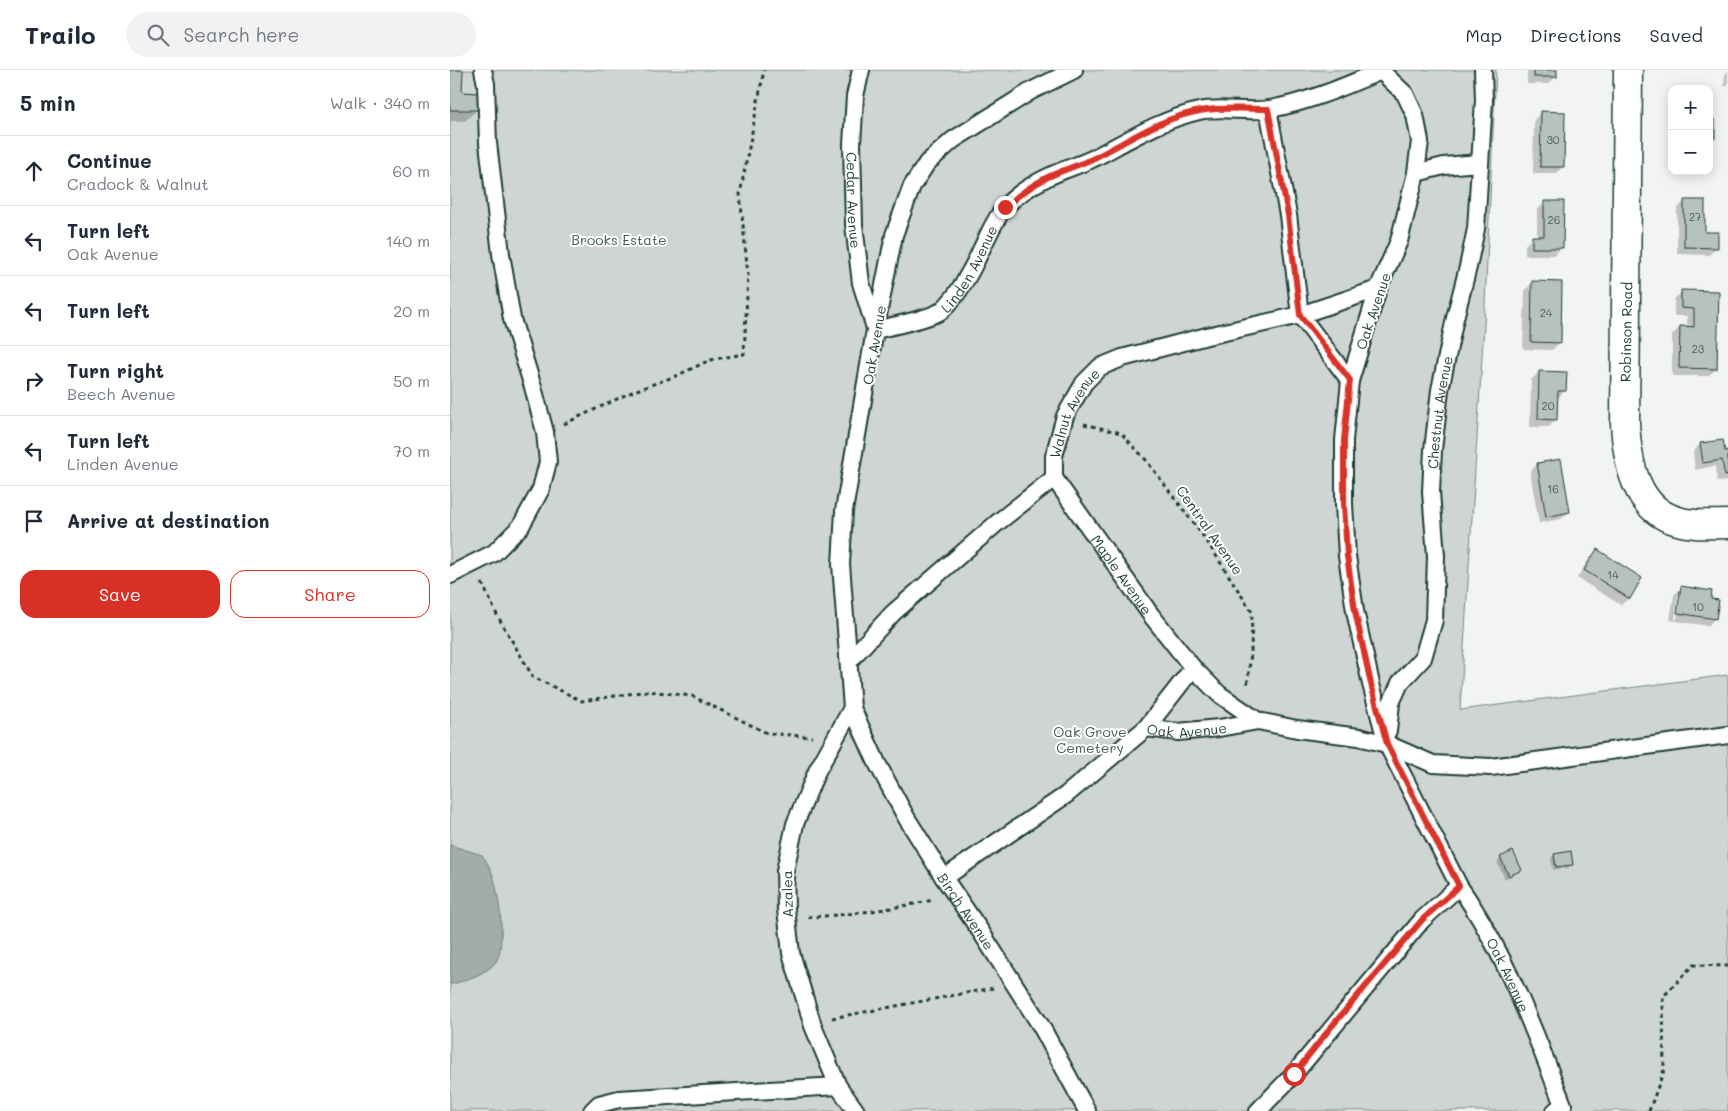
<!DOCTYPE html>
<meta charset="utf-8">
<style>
:root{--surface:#fff;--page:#f2f2f3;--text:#1f2937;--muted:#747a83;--line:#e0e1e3;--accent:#d93025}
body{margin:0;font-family:Mali,sans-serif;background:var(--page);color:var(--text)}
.controls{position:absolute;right:15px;top:15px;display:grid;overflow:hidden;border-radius:10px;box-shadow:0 2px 12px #0003}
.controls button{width:45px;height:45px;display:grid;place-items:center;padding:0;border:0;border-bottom:1px solid var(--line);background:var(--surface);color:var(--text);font:25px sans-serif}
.stop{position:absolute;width:15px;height:15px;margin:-11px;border:4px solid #d93025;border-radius:50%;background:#fff}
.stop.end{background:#d93025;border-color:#fff;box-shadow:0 1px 5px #0008}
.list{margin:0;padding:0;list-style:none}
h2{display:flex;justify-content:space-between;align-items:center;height:65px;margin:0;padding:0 20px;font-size:21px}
h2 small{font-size:16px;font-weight:400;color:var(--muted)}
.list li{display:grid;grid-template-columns:32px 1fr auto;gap:15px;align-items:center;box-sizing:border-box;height:70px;padding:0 20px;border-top:1px solid var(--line)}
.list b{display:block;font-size:19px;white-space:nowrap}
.list p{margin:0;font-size:16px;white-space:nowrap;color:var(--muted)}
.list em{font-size:16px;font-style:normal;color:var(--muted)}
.actions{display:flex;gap:10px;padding:15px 20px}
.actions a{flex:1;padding:11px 0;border:1px solid var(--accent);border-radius:15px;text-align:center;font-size:18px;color:var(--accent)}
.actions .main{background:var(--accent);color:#fff}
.icon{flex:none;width:28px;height:28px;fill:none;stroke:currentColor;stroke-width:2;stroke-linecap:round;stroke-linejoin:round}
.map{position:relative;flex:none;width:1278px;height:1041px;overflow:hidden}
header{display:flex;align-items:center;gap:30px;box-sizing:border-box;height:70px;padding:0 25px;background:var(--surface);border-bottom:1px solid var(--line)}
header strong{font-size:24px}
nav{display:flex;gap:28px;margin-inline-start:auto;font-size:18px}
.search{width:350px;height:45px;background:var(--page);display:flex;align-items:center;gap:12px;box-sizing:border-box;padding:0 18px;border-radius:28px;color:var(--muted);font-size:19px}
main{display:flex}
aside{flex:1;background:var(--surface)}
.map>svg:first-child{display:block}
</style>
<header>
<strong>Trailo</strong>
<div class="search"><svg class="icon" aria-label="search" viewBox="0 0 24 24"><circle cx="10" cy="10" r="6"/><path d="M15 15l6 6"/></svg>Search here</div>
<nav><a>Map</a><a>Directions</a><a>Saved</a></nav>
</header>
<main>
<aside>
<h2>5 min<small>Walk · 340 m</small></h2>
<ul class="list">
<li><svg class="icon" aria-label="ahead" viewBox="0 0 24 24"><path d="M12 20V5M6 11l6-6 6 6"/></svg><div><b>Continue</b><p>Cradock &amp; Walnut</p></div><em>60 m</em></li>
<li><svg class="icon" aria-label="left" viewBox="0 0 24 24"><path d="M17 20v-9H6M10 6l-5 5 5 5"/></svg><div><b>Turn left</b><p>Oak Avenue</p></div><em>140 m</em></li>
<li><svg class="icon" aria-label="left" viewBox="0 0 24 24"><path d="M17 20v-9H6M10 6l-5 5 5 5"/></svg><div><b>Turn left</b></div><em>20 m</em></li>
<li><svg class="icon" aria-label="right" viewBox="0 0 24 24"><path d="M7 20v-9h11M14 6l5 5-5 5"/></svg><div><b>Turn right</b><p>Beech Avenue</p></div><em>50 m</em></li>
<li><svg class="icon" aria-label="left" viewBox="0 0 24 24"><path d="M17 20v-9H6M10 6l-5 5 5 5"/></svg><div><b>Turn left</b><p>Linden Avenue</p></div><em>70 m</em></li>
<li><svg class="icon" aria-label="arrive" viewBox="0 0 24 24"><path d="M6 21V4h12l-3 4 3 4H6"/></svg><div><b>Arrive at destination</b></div></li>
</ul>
<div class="actions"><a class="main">Save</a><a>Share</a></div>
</aside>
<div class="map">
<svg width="1278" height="1041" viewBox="0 0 1278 1041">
<rect width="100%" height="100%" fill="#f2f3f3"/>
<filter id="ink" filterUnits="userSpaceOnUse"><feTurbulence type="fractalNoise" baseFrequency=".02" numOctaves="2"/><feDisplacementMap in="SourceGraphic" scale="10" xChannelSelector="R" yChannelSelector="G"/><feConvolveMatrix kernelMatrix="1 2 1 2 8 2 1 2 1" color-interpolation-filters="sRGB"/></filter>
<g filter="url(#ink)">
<path fill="#ced5d3" stroke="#768984" d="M0 0H1046L1034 255 1010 640 1278 605V1041H0Z"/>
<path fill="#a1adaa" stroke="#6d807b" d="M0 775 32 785C35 789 38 794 40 798 49 817 56 871 47 890 40 903 15 910 3 914H0Z"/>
<g fill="#0003" fill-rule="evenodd">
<path d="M0 0 11 23 27 40 15 51H0Z"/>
<path d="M1077 0H1106V7L1098 14H1077Z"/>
<path d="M1278 1V16H1274L1275 5Z"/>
<path d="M1091 42 1113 96 1106 104H1083L1084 50Z"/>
<path d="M1235 131 1254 164 1267 177 1259 185 1227 184V139Z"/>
<path d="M1095 133 1112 177 1104 185H1075V175L1082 168H1087V140Z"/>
<path d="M1082 213 1110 272 1102 280 1073 279 1075 220Z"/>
<path d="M1232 222H1268L1266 299 1258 306H1222V265L1230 257 1237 258V246H1224V229Z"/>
<path d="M1089 302 1115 320 1107 329 1106 349 1099 357H1080L1081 310Z"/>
<path d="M1250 374 1274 382H1278V411L1267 412 1265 396 1245 400 1243 382Z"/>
<path d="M1087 394 1119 442 1111 449 1089 453 1080 402Z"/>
<path d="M1147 481 1179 528 1171 535 1127 508 1139 489Z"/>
<path d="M1231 518 1260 530 1265 548 1258 556 1220 550 1224 525ZM1228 525H1231L1227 549H1225Z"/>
<path d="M1104 785 1122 794 1118 798 1103 800 1101 788Z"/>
<path d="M1051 788 1070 800 1055 809 1047 792Z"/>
</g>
<g fill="#b7c1bd" stroke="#1f3d34">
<path d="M0 0H13L12 22 28 23V40H0Z"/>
<rect x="1084" y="0" width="23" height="7"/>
<path d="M1091 41 1115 42 1114 97H1090Z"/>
<rect x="1259" y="50" width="6" height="18"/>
<path d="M1234 130H1255V162H1268V178L1234 177Z"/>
<path d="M1094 131H1114L1113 178H1082V166H1094Z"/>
<path d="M1082 211 1112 212 1111 273 1081 272Z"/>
<path d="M1231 220 1269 221 1267 299 1229 298 1230 256 1244 257V239L1231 238Z"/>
<path d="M1089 301 1117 302 1116 321H1108L1107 350 1088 349Z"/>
<path d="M1273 370 1275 381 1278 380V405L1275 406 1272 390 1253 393 1250 373Z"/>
<path d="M1111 389 1120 442 1096 447 1087 393Z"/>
<path d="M1147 479 1192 508 1180 529 1134 500Z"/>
<path d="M1231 516 1262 521 1261 529 1269 530 1266 549 1227 543Z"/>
<path d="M1063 781 1072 800 1059 806 1050 787Z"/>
<path d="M1121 781 1123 795 1106 797 1104 784Z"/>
</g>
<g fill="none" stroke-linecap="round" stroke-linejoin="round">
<g stroke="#1f3d34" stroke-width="20">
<g id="lane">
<path id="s1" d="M411 0 405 26 402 74 404 155 411 213 425 258"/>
<path id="s2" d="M624 0 581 21 503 70 477 93 462 116 444 165 425 260 394 441 391 494 402 638 427 693 456 747 494 808 531 862 591 956 637 1041"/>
<path id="s3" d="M930 0 955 24 965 45 970 71 966 103 949 171 928 219 900 311 894 370V434L897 486 905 541 921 614 937 674 1009 816C1054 880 1085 962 1113 1035L1105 1041"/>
<path d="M818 39 838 145 850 245"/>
<path d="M966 103 994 96 1029 93"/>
<path d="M850 245 900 311"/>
<path id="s4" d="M425 260C438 257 482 248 491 241 507 228 523 198 532 178 539 164 545 148 556 136 567 124 582 115 596 108 611 100 627 96 642 89 677 71 710 50 749 41 772 36 797 43 820 39 859 32 895 16 931 1"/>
<path id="s5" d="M604 408 701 545 743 598 769 624 808 651"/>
<path d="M0 505 44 483 71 456 91 419 98 392 95 362 83 317 62 249 51 184 38 73 36 14 33 0"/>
<path id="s6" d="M399 591 443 543 547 453 604 408V386L615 346 634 313 650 297 672 288 757 266 850 245 928 219"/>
<path d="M402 638 367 701 345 754 335 801 336 839 341 883 363 956 388 1016 406 1041"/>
<path id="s7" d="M696 658 728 662 769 658 808 651 847 659 909 667 937 674 983 694 1041 697 1278 665"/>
<path id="s8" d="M938 661 941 633 950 613 973 588 984 550 986 486 981 422 983 380 990 320 1005 248 1018 197 1026 159 1034 30 1033 0"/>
<path d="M494 808 616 725 696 658 743 598"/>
<path d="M142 1041 149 1034 169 1029 388 1016"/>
<path d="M808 1041 844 1004 972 850 1009 816"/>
</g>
</g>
<g stroke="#1f3d34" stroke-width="31">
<path id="street" d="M1178 0 1175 353C1177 390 1185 440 1228 451 1244 456 1262 454 1278 454"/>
</g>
<g stroke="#1f3d34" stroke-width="3" stroke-dasharray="4 4" stroke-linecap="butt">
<path d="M114 354 184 321 226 306 260 290 294 284 298 205 290 124 314 0"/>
<path d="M634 354 671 363 696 390 756 470 802 542 801 583 797 617"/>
<path d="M32 513 47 545 83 607 132 631 198 621 242 626 317 663 362 667"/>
<path d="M358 847C400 845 441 839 483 830"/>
<path d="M382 948 543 918"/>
<path d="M1199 1041 1214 1000 1213 927 1243 895 1278 896"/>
</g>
<use href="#lane" stroke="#fff" stroke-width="16"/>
<use href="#street" stroke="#fff" stroke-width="28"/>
</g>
</g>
<g fill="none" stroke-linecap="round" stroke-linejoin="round" filter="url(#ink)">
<path stroke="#d93025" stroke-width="6" d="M555 137C568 125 581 116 596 108 610 101 627 96 642 89 677 72 710 48 750 41 772 37 796 39 818 39L838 145 850 245 900 310 894 370V434L897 486 905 541 921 614 937 674 1009 816 972 850 882 956 844 1004"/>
</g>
<g text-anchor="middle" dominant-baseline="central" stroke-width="4" stroke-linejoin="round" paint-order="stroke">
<g font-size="11" fill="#455e56">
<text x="1103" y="69">30</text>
<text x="1245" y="146">27</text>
<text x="1104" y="149">26</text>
<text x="1096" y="242">24</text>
<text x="1248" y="278">23</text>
<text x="1098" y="335">20</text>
<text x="1103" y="418">16</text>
<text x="1163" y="504">14</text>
<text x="1248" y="536">10</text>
</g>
<g font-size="14" fill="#1f3d34" stroke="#fff">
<text stroke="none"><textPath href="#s1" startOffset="131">Cedar Avenue</textPath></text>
<text stroke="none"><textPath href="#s4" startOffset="120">Linden Avenue</textPath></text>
<text transform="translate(923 241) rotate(-71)">Oak Avenue</text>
<text transform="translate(1176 262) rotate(-89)">Robinson Road</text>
<text transform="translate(424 275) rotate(-80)">Oak Avenue</text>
<text stroke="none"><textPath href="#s8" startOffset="332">Chestnut Avenue</textPath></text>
<text stroke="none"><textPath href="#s6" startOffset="345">Walnut Avenue</textPath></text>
<text transform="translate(760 460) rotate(55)">Central Avenue</text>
<text stroke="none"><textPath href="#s5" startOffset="118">Maple Avenue</textPath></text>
<text stroke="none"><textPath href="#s7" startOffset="41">Oak Avenue</textPath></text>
<text transform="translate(337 824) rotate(-91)">Azalea</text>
<text stroke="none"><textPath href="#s2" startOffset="966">Birch Avenue</textPath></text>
<text stroke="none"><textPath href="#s3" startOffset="964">Oak Avenue</textPath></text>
</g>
<g font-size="14" fill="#425b54" stroke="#fff">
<text x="169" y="169">Brooks Estate</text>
<text x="640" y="661">Oak Grove<tspan x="640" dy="16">Cemetery</tspan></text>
</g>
</g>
</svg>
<div class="controls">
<button>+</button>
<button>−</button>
</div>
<div class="stop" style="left:844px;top:1004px"></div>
<div class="stop end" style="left:555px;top:137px"></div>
</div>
</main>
